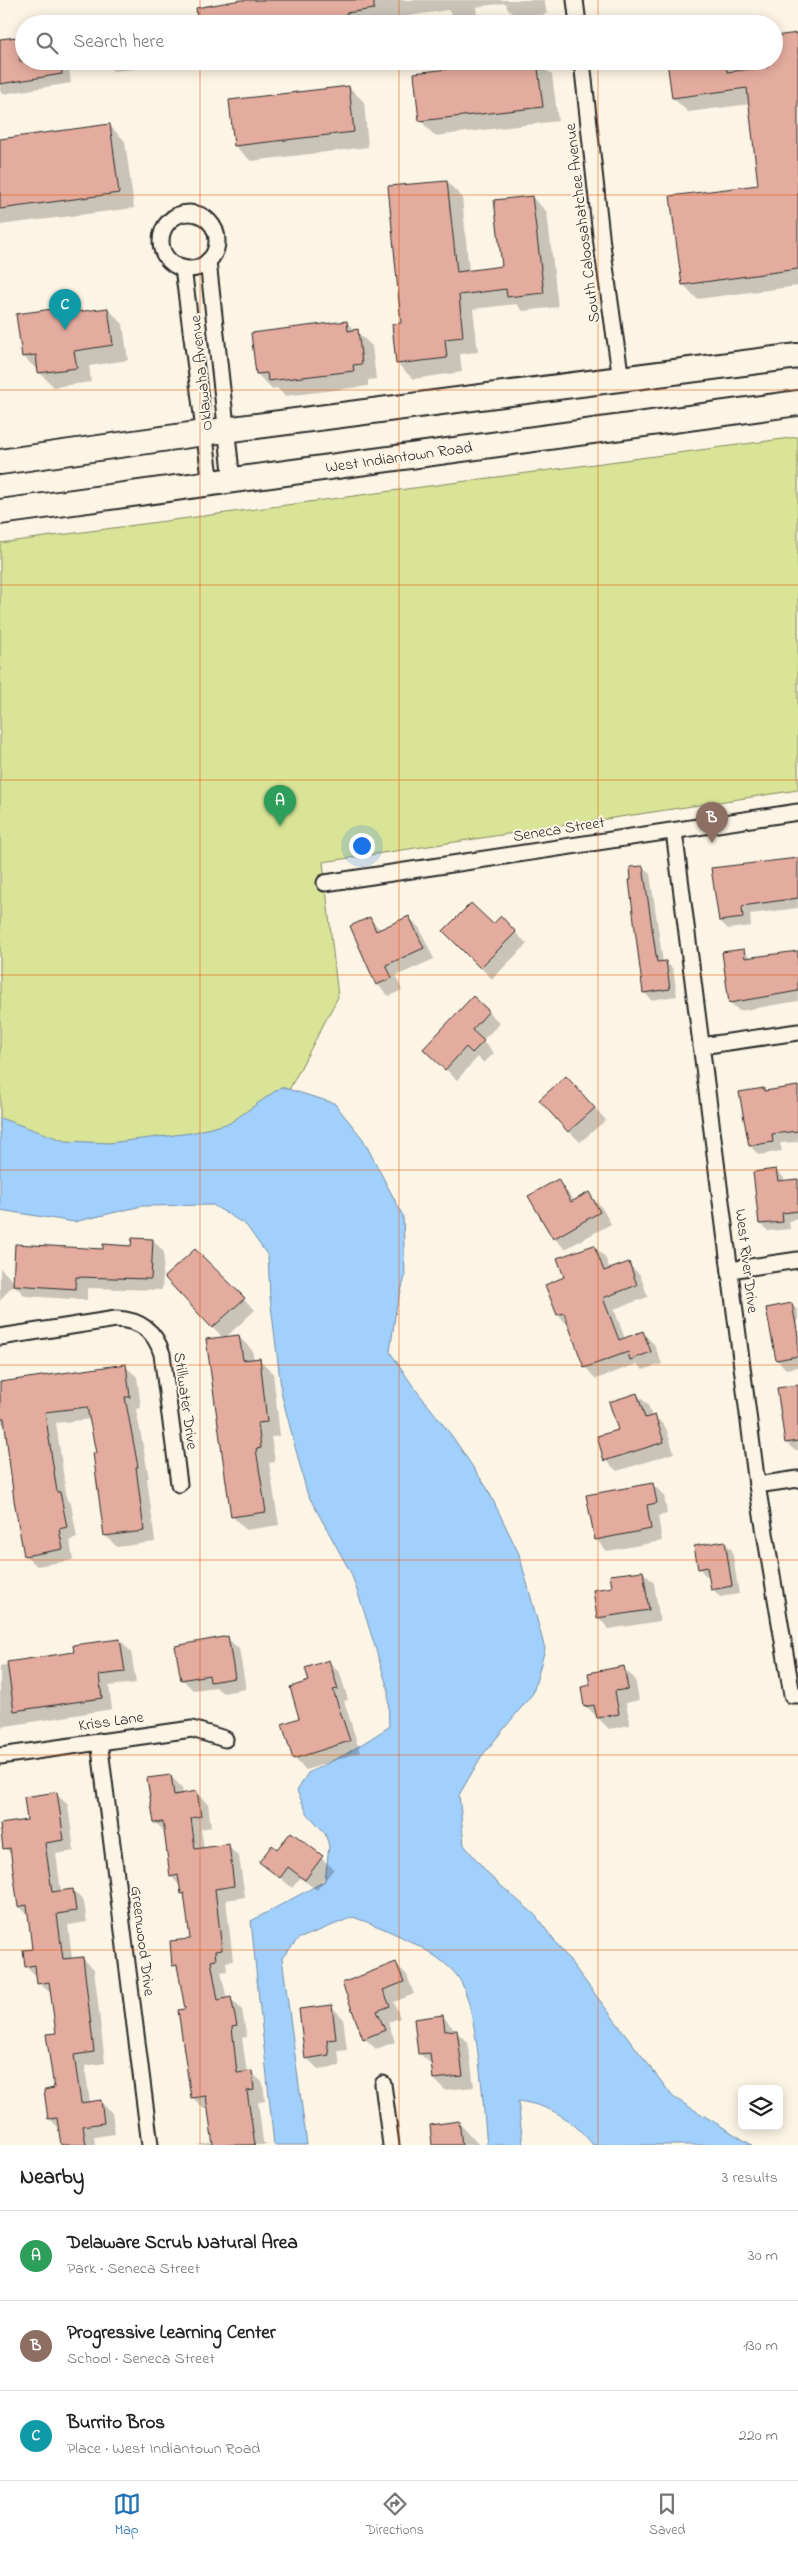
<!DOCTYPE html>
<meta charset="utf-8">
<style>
:root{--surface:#fff;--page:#f6f6f6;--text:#222;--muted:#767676;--line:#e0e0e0;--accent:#1f6fb2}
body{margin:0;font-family:"Indie Flower",sans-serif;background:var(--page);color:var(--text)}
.controls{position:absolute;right:15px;bottom:15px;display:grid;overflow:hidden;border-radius:8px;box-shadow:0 2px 12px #0003}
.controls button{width:45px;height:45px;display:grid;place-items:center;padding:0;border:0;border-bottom:1px solid var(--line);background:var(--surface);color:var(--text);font:25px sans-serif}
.you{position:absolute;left:361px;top:845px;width:18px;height:18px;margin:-12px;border:4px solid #fff;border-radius:50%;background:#1a73e8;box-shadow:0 0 0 8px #1a73e833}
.badge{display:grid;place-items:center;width:32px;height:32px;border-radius:50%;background:var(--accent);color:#fff;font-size:16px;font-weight:700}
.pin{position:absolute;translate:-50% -41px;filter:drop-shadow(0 1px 2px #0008)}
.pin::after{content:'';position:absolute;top:26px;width:18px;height:15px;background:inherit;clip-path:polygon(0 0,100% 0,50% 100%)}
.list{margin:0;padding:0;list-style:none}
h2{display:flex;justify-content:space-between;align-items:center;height:65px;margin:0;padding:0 20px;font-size:21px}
h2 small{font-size:16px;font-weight:400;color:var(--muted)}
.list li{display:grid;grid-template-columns:32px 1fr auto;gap:15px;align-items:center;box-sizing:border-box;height:90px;padding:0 20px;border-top:1px solid var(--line)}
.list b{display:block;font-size:19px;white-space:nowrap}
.list p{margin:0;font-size:16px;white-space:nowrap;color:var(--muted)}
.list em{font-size:16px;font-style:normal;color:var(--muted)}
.icon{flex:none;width:28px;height:28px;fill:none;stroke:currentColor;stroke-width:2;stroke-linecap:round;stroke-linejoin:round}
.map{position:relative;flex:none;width:798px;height:2145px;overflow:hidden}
.search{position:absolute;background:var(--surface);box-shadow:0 2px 12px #0003;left:15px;right:15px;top:15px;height:55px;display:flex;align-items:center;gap:12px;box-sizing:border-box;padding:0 18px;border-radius:28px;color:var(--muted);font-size:19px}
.sheet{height:335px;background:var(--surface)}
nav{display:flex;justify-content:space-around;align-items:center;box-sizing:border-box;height:70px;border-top:1px solid var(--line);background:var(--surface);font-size:14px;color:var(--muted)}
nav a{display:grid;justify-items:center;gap:2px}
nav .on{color:var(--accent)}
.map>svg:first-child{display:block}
</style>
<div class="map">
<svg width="798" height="2145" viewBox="0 0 798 2145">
<rect width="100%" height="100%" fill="#fcf5e5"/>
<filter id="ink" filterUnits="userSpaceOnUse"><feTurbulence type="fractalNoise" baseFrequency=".02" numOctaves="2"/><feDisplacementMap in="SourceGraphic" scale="10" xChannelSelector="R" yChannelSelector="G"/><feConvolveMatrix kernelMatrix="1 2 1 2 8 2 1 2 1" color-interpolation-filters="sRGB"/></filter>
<g filter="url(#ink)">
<path fill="#d9e497" stroke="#828861" d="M798 437V790L323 862 338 997 279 1109 189 1143 74 1159 0 1129V543Z"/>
<path fill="#a2d0fd" stroke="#728ea9" d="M281 1087 334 1103 363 1139 403 1216 405 1277 396 1309 390 1352 413 1386 452 1436 487 1488 519 1554 545 1649 533 1693 481 1757 459 1795 464 1845 492 1878 535 1915 673 2097 752 2145H593C572 2119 552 2106 518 2101L523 2145H487C483 2108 478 2004 458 1977 438 1950 384 1928 353 1917L298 1939 282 1958 307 2145H274L251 1921 325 1881 329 1846 325 1833 307 1813 297 1791 308 1773 346 1754 389 1727 388 1689 363 1608 351 1573 307 1493 282 1396 270 1297 268 1256 246 1225 213 1205 142 1206 74 1222 0 1210V1118L65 1141 109 1143 191 1133 230 1123Z"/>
<g fill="#0003">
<path d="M246 0H544L547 14 517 18 507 8 506 3 476 7 477 16 457 19 448 10 356 24H200Z"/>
<path d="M123 21 126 24H98Z"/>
<path d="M798 35V286L697 299 683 284 759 186 750 104 688 112 673 98 669 61H736L739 72 769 68Z"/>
<path d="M24 38V61H68L71 83 3 94 0 91V41Z"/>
<path d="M105 61H135L136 69 113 71Z"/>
<path d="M527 61H538L552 75 558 121 435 136 420 120Z"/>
<path d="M349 87 364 102 368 147 251 161 235 146 230 101Z"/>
<path d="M110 126 125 141 134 208 0 225V140Z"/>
<path d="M447 182 462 197 469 272 503 267 532 197 547 212 558 307 523 311 516 304 473 309 478 352 460 354 462 372 413 379 398 364Z"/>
<path d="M66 308 72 314 108 309 123 324 128 360 89 366 91 382 54 387 23 356Z"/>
<path d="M347 323 372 346 376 379 368 380V386L285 396 277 388 272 389 257 374Z"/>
<path d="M798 859V908L750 914 751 926 728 929 720 921Z"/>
<path d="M643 867 650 874 663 962H666L673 969 677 996 651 1000 644 992Z"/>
<path d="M409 917 420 929 434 959 396 976 402 990 389 996 377 984 351 927 370 919 381 930Z"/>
<path d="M501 918 527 944 492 979 444 931 493 926Z"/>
<path d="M744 951 752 959 798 952V1001L739 1011 731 1003Z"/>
<path d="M488 1012 500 1023 482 1041 494 1053 484 1063 478 1057 457 1080 436 1060Z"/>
<path d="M798 1087V1142L780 1143 782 1151 759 1155 750 1146 741 1093Z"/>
<path d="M577 1089 606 1120 580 1142 569 1131Z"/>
<path d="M776 1170 784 1178V1182L798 1180V1219L789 1221 790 1229 768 1231 760 1224Z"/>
<path d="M558 1180 574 1201 588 1194 600 1205 611 1224 565 1249 554 1238Z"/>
<path d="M153 1240 164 1252 162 1290 87 1288V1300L25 1296 13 1284 0 1301V1268L14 1282 104 1251 133 1247Z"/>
<path d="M594 1246 605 1257 610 1270 628 1264 640 1275 648 1297 614 1309 625 1339 643 1333 654 1344 662 1364 643 1370 637 1364 596 1379 585 1367 569 1326 558 1315 566 1278Z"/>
<path d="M195 1250 255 1310 225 1338 238 1336 252 1350 254 1360 259 1359 273 1373 280 1436 271 1437 275 1462 269 1463 279 1525 246 1530 232 1516 223 1338 213 1327Z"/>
<path d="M791 1304 798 1311V1367L786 1369 777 1360 768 1309Z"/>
<path d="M125 1366 137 1377 141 1408 136 1409 149 1478H147L155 1542 117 1547 105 1535 97 1454 91 1419 56 1423 67 1500 71 1504 77 1538 70 1540 73 1560 37 1566 25 1555 6 1427 0 1421V1383Z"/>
<path d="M798 1387V1450H794L786 1442Z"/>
<path d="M637 1394 648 1405 652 1417 655 1416 666 1428 674 1453 617 1471 605 1460Z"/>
<path d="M652 1484 664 1495 667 1514 658 1516 662 1541 607 1551 596 1539Z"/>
<path d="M725 1543 732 1550 739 1594 720 1597 713 1589 710 1575 706 1576 699 1568Z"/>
<path d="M643 1572 654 1583 660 1621 609 1629 598 1617 613 1588Z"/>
<path d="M227 1638 239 1649 246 1689 223 1693 216 1687 193 1690 182 1679Z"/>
<path d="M120 1640 131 1652 136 1683 109 1686 112 1709 0 1727V1666L75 1653Z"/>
<path d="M328 1662 340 1673 348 1700 344 1701 360 1752 306 1770 294 1758 301 1719 311 1682Z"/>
<path d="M623 1668 635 1679 639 1700 626 1703 630 1725 609 1729 586 1706 591 1686Z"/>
<path d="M171 1776 182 1788 183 1795 197 1793 208 1804 211 1827 201 1829 204 1849 228 1846 239 1857 245 1897 226 1900 233 1961 226 1962 227 1971 221 1972 227 2000 231 1999 242 2010 247 2037 242 2038 247 2073 251 2072 263 2083 265 2101 258 2102 263 2142 267 2145H197L214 2142 209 2108 204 2109 192 2097 186 2010 179 1970 174 1965 191 1940 186 1897 182 1893 181 1887 171 1876 166 1833 155 1822Z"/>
<path d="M56 1794 68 1805 74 1851 56 1854 61 1892 73 1890 84 1902 87 1922 68 1925 72 1959 82 1958 94 1969 105 2063 85 2066 90 2103 101 2102 112 2113 115 2134 94 2137 95 2145H62L60 2129 49 2118 55 2090 57 2034 52 1994 38 1983V1978L26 1966 33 1950 29 1916 19 1906 13 1856 5 1848Z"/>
<path d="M291 1833 334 1869 317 1890 300 1878 292 1888 261 1861 277 1851Z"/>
<path d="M396 1964 407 1975 414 1994 394 2002 400 2018 388 2022 395 2042 376 2049 364 2038 343 1984Z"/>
<path d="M331 2006 343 2018 347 2050 338 2051 340 2066 318 2069 307 2058Z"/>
<path d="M443 2016 455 2031 468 2042 474 2087 445 2090 434 2079 432 2065 419 2053Z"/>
<path d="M459 2123 479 2145H434Z"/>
</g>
<g fill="#e4ac9e" stroke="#2b2b2b">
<path d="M241 0H374V9L346 13 347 19 314 24H198L196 8Z"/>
<path d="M798 33V269L682 285 670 196 758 185 747 88 672 98 667 61H726L727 72 768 67 767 61H774V36Z"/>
<path d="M17 37 20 61H60L62 74 0 84V39Z"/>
<path d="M516 61H537L543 107 419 121 414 73Z"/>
<path d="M349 86 354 132 234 146 229 100Z"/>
<path d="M110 124 119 193 0 209V139Z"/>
<path d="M447 181 457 272 502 266 494 200 532 196 544 293 507 297 506 289 459 295 463 337 445 339 447 358 396 364 392 324 401 323 388 186Z"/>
<path d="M67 307 68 313 108 308 113 345 74 351 77 368 38 373 36 355 22 357 16 314Z"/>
<path d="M347 321 348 331 358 329 362 364 353 365 354 371 268 381 267 373 256 374 251 333Z"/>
<path d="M798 858V898L742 906 743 918 719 921 711 868Z"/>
<path d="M643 866 657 962 666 961 670 989 643 993 629 880H631L630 867Z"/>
<path d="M471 903 493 924 501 916 516 932 480 968 443 931Z"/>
<path d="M409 916 424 948 386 965 392 978 376 985 350 926 370 917 376 931Z"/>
<path d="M744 949 745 958 798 951V991L729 1003 722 952Z"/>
<path d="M473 996 489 1011 472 1030 484 1041 472 1053 466 1047 445 1070 423 1049Z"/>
<path d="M566 1076 595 1108 568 1132 539 1100Z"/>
<path d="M798 1086V1131L772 1134 773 1142 749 1146 739 1092 764 1088V1091Z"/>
<path d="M776 1169 778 1181 798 1179V1211L782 1213 783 1222 759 1224 753 1172Z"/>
<path d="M558 1179 571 1202 589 1192 600 1212 553 1239 528 1196Z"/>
<path d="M132 1238 153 1239 151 1279 76 1277V1289L13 1285 15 1244 103 1249V1244L131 1246Z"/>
<path d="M594 1245 604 1271 629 1262 637 1285 603 1298 619 1340 643 1331 651 1352 630 1360 628 1352 584 1368 564 1313 557 1315 545 1285 564 1277 557 1258Z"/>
<path d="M195 1249 245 1298 212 1328 164 1277Z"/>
<path d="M792 1303 798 1336V1356L776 1360 766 1308Z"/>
<path d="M239 1335 243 1360 260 1358 267 1422 258 1423 261 1448 256 1449 266 1512 231 1517 206 1339Z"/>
<path d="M126 1364 130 1397H125L138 1467H136L144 1531 104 1536 93 1453H96L87 1407 45 1412 57 1492H60L67 1527 59 1529 63 1549 24 1556 14 1500 4 1418H0V1382Z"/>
<path d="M798 1385V1441L785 1443 777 1388Z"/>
<path d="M637 1393 645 1418 655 1415 664 1442 604 1461 597 1436 618 1430 609 1402Z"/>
<path d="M653 1483 657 1503 647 1505 651 1529 595 1540 586 1495Z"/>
<path d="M725 1541 732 1586 711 1590 707 1567 698 1569 694 1546Z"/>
<path d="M643 1571 649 1610 597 1618 593 1590 612 1587 610 1575Z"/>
<path d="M228 1636 235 1678 210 1682 209 1675 181 1680 175 1646Z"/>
<path d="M120 1639 125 1672 99 1675 102 1698 14 1711 7 1662 74 1652 73 1645Z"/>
<path d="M329 1660 338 1689 333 1690 350 1741 293 1759 282 1724 299 1718 290 1687 309 1681 305 1668Z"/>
<path d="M624 1666 628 1689 615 1691 619 1714 597 1718 594 1705 584 1707 581 1687 590 1685 588 1673Z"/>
<path d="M171 1775 174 1795 197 1791 201 1816 191 1818 195 1849 229 1844 234 1886 215 1889 222 1950 215 1951 216 1960 211 1961 218 2000 231 1997 237 2026 232 2027 237 2073 252 2071 254 2090 247 2091 255 2145H213L206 2096 191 2098 178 2010 185 2009 177 1965 172 1966 170 1941 190 1939 184 1893 181 1894 178 1875 170 1877 163 1822 154 1823 147 1778Z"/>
<path d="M57 1792 64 1840 45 1843 52 1892 73 1889 76 1911 57 1914 63 1959 83 1957 94 2052 74 2055 81 2103 101 2100 104 2123 83 2126 86 2145H61L57 2118 48 2119 44 2090 54 2088 46 2034 56 2033 49 1982 37 1984 35 1965 25 1967 23 1950 32 1949 27 1905 18 1907 10 1848 3 1849 0 1824 27 1820 24 1797Z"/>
<path d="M291 1832 323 1856 305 1880 288 1867 280 1878 259 1862 272 1845 277 1849Z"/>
<path d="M396 1962 404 1982 383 1990 390 2006 377 2011 385 2030 363 2039 342 1983Z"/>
<path d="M332 2005 336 2039 327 2040 329 2055 305 2059 299 2009Z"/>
<path d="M443 2015 445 2031 457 2030 463 2076 433 2079 430 2053 418 2054 414 2019Z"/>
<path d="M459 2121 462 2145H432L430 2125Z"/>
</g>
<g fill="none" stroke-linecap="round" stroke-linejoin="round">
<g stroke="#2b2b2b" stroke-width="19">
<g id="street">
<path d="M575 0 578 24"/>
<path d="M582 61 602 245 621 380"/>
<circle cx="189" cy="241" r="28"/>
<path d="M208 261 232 481"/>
<path d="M183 268 211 484"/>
<path d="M674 831 757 1485 792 1695H798"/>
<path d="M325 883 798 812"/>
<path d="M701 1046 798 1032"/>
<path d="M730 1270 798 1260"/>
<path d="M0 1337 116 1319C141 1320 155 1331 162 1354L179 1484"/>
<path d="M757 1485 798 1479"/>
<path d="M99 1741 150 2145"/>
<path d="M0 1756 192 1729 225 1739"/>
<path d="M383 2084 391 2145"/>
</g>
</g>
<g stroke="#2b2b2b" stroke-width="28">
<g id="primary">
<path d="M0 462 225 430 798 356"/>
<path d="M0 512 798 403"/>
</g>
</g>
<use href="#street" stroke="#fcf5e5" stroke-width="15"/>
<use href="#primary" stroke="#fcf5e5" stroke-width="24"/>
</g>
</g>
<path fill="none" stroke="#e8590c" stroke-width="1" stroke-opacity="0.55" d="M200 0V24M399 0V24M598 0V24M200 61V2145M399 61V2145M598 61V2145M0 195H798M0 390H798M0 585H798M0 780H798M0 975H798M0 1170H798M0 1365H798M0 1560H798M0 1755H798M0 1950H798"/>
<g text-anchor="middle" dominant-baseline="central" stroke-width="4" stroke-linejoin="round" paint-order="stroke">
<g font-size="16" fill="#2b2b2b" stroke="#fcf5e5">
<text transform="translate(583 223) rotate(-97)">South Caloosahatchee Avenue</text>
<text transform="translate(202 373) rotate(-96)">Oklawaha Avenue</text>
<text transform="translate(399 458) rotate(-8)">West Indiantown Road</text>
<text transform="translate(559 830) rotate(-9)">Seneca Street</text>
<text transform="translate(746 1261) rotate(83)">West River Drive</text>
<text transform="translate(185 1401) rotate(82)">Stillwater Drive</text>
<text transform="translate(111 1722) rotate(-8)">Kriss Lane</text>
<text transform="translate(142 1941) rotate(83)">Greenwood Drive</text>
</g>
</g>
</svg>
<div class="controls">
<button><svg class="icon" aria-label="layers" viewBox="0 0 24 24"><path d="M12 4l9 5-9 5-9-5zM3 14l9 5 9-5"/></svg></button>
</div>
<div class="you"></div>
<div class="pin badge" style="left:280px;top:826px;background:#2e9e5b">A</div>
<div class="pin badge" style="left:712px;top:843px;background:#8d6e63">B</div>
<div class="pin badge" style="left:65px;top:330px;background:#0f9aa8">C</div>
<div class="search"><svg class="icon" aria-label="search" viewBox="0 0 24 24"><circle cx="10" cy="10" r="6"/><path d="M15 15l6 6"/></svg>Search here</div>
</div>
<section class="sheet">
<h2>Nearby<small>3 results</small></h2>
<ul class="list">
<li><span class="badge" style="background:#2e9e5b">A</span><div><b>Delaware Scrub Natural Area</b><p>Park · Seneca Street</p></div><em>30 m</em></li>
<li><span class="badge" style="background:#8d6e63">B</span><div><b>Progressive Learning Center</b><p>School · Seneca Street</p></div><em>130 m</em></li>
<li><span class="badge" style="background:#0f9aa8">C</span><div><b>Burrito Bros</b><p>Place · West Indiantown Road</p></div><em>220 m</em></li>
</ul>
</section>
<nav>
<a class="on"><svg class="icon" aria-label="map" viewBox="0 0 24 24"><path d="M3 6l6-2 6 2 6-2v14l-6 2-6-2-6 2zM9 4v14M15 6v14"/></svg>Map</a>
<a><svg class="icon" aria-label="directions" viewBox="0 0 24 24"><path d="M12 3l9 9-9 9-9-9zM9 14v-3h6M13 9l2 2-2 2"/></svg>Directions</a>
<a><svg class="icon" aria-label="saved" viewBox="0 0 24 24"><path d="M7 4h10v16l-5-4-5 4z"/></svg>Saved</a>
</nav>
